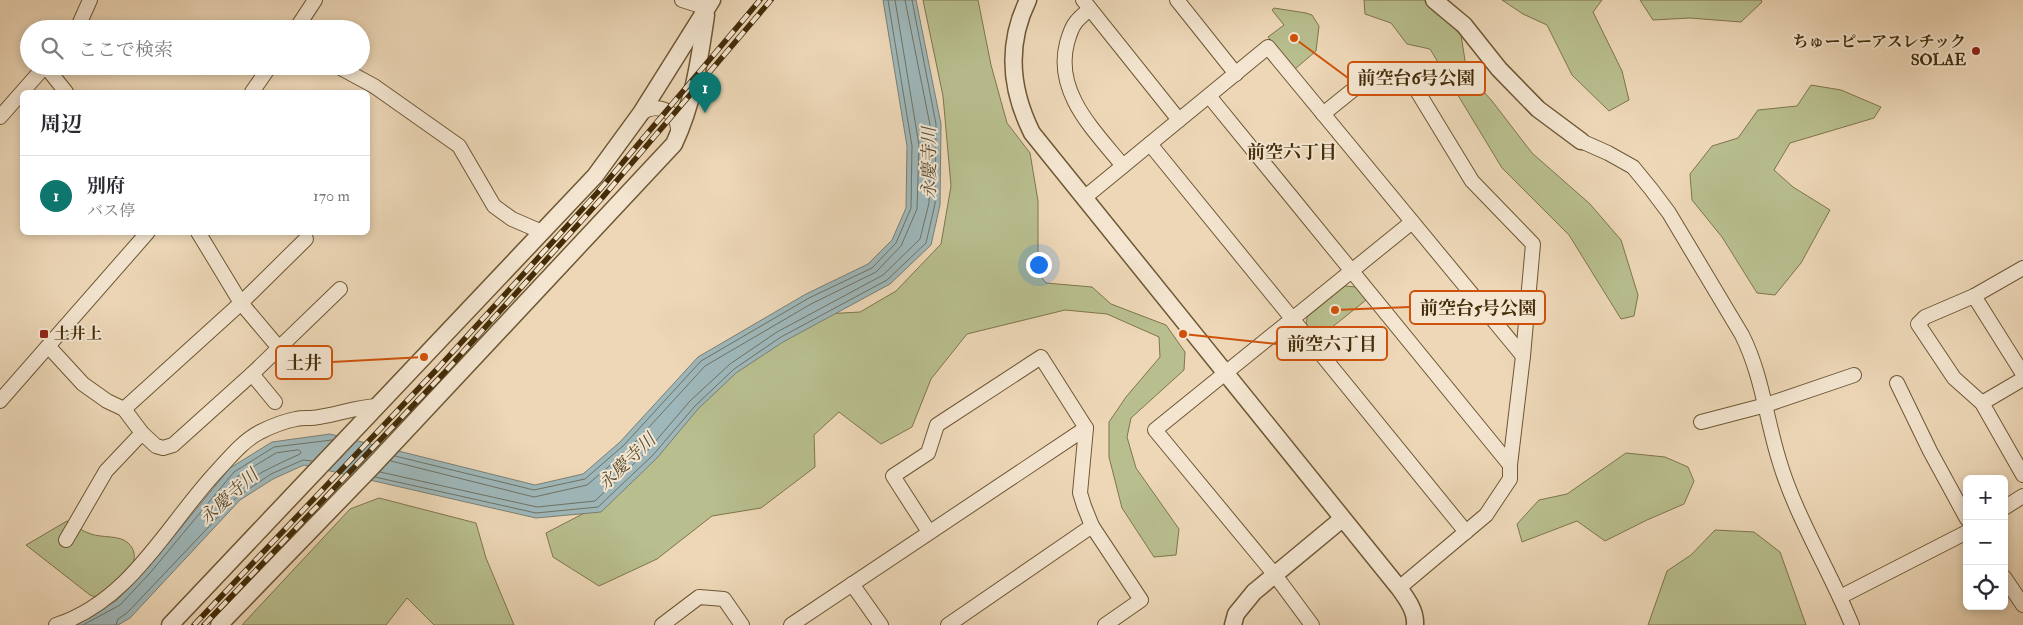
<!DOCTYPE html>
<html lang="ja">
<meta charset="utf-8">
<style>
:root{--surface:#fff;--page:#f2f2f3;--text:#2b2b33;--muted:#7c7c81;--line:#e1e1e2;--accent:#0f766e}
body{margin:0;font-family:"IM FELL Double Pica","Noto Serif JP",serif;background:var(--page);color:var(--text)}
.controls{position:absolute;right:15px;bottom:15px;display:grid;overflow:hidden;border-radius:8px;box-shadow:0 2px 8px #0003}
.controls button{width:45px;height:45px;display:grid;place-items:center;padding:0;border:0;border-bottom:1px solid var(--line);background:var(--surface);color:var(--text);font:25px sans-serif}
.you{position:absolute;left:1038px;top:264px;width:18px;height:18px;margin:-12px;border:4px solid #fff;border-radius:50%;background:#1a73e8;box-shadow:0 0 0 8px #1a73e833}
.badge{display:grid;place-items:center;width:32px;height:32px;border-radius:50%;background:var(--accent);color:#fff;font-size:16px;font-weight:700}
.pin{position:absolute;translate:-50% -41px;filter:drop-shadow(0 1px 2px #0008)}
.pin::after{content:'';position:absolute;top:26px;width:18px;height:15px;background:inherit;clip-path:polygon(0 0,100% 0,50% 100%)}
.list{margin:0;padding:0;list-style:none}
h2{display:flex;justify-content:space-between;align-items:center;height:65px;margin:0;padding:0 20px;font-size:21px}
h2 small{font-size:16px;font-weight:400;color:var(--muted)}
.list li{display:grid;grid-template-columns:32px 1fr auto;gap:15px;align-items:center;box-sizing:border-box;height:80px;padding:0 20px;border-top:1px solid var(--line)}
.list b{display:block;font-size:19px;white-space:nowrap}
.list p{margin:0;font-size:16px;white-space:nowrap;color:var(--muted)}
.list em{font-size:16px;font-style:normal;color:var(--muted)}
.icon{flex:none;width:28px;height:28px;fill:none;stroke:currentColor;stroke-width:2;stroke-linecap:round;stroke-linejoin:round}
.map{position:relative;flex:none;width:2023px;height:625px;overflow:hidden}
.search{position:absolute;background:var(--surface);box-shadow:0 2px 8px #0003;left:20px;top:20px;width:350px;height:55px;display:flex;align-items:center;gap:12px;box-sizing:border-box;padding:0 18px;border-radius:28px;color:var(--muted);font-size:19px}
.panel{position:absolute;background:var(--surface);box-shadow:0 2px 8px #0003;left:20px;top:90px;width:350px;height:145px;border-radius:8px}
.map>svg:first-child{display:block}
</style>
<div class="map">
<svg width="2023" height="625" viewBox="0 0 2023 625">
<rect width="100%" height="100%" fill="#edd7b7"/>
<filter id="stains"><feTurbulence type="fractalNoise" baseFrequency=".004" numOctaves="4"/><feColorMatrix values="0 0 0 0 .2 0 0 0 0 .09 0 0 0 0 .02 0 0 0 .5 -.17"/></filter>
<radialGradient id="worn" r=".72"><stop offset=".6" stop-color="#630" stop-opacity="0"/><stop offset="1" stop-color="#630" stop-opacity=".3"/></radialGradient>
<g fill="#b8be8e" stroke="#7e754b">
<path d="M923 0H978L991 65 1007 123 1030 153 1038 201V273L1046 283 1092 287 1111 304 1166 325 1185 352 1184 370 1131 418 1127 437 1136 468 1179 529 1176 555 1154 557 1122 508 1109 457V422L1126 397 1160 357 1159 337 1107 314 1065 310 967 334 931 379 912 427 881 444 839 412 814 435 815 467 761 508 712 516 657 559 599 586 553 557 546 533 594 508 789 316 860 312 896 291 941 244 951 186 943 96Z"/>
<path d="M1364 0H1425L1461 35 1467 73 1492 101 1532 153 1590 204 1621 240 1638 295 1634 316 1621 319 1569 235 1502 168 1430 49 1407 44 1391 23 1365 14Z"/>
<path d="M1502 0H1602L1593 12 1622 71 1629 100 1609 111 1572 75 1547 25 1523 14Z"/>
<path d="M1640 0H1761L1762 2 1741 22 1690 18 1653 20Z"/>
<path d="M1274 8 1306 13 1312 15 1319 26 1316 51 1295 69 1268 37 1284 25 1272 10Z"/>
<path d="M1811 85 1841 90 1881 107 1874 118 1790 143 1774 170 1793 187 1830 210 1801 263 1775 295 1757 293 1722 237 1692 200 1690 174 1712 146 1738 138 1758 110 1797 106Z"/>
<path d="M1345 286 1356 287 1366 300 1316 340 1306 327 1307 317Z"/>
<path d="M1626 453 1665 457 1688 467 1694 481 1684 504 1647 520 1605 541 1577 521 1522 542 1517 524 1539 500 1567 494Z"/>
<path d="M379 498 476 523 486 558 514 625H434L407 598 386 625H242L350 509Z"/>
<path d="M67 521C75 526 82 531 91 534 102 538 120 535 128 543 149 562 112 590 95 597L90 595 26 545Z"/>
<path d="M1715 530 1754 532 1780 552 1806 625H1648L1667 571 1691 555Z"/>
</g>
<path fill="#9eb7ba" stroke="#7a7f73" d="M883 0H916L941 124 940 205 931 245 890 284 783 342 736 373 698 409 657 458 601 512 536 518 304 465 273 479 240 500 130 618 118 625H73L116 601 147 569 230 468 272 442 330 434 535 485 583 474 620 442 698 357 806 294 868 264 892 240 906 208 907 146Z"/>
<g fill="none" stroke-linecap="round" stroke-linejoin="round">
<g stroke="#707261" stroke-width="1">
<path d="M299 450 301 452 300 454C274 466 246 478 226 498H223V495L238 476 276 453Z"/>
<path d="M395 456 534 490 585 479 624 445 701 361 809 298 872 268 896 243 911 208 912 146 888 0"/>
<path d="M391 461 534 497 587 485 628 450 705 366 811 304 876 272 901 246 917 209 919 145 895 0"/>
<path d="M380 472 537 507 595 501 648 450 690 401 730 364 777 332 883 275 920 239 929 203 930 125 905 0"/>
<path d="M375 477 536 513 598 507 653 455 695 406 734 369 781 337 887 280 926 243 935 204 936 124 912 0"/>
<path d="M83 625 120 605 150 573 234 472 274 447 332 440"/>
<path d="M116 625 118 619 127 613 237 497 271 474 303 460 312 461"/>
</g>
<g stroke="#6e5734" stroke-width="16">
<g id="minor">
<path d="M682 0 707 8"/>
<path d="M1083 0 1179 120"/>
<path d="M1177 0 1236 74"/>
<path d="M1090 9C1085 13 1080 17 1076 22 1071 28 1069 36 1067 43 1054 93 1095 131 1123 166"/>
<path d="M77 29 90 0"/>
<path d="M296 29 315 0"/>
<path d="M337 66 374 86 459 146 494 206 512 219 542 232"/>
<path d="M50 72 66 92"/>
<path d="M252 92 270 66"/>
<path d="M1209 96 1510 465"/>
<path d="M641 113C660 100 683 115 677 137"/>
<path d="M1323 114 1354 89 1405 71 1472 181 1533 244 1523 356 1510 465V479L1486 515 1399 588"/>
<path d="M0 117 45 66"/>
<path d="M1581 141 1608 153 1633 167 1651 189 1669 213 1742 335C1762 375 1766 418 1779 460 1795 515 1830 571 1852 625"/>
<path d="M1150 144 1466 532"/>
<path d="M1084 198 1268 47 1523 356"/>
<path d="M198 232 241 303 279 348"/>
<path d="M2023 268 1974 296 1925 317 1918 324 1954 378 1982 403 2023 475"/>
<path d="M1974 296 2023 374"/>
<path d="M49 347 83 384 107 401 124 409 142 433 156 446 163 448 173 445 252 374 340 289"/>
<path d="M252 374 275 402"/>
<path d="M1897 383 1930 451 1967 519"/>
<path d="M0 401 148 232"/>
<path d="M1982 403 2023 379"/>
<path d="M124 409 241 303 306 239"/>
<path d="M1701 422 1766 405 1854 375"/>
<path d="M2004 508 2023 496"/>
<path d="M929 532 893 476 928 453 937 425 1041 357 1086 428 1080 493 1084 506 1092 526 1141 600 1105 625"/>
<path d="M66 540 106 471 142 433"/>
<path d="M2004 577 2023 605"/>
<path d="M852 584 881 625"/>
<path d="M1840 597 1967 532"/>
<path d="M56 625C132 600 167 524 218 470 231 456 243 441 260 432 270 427 285 421 296 419 303 417 311 419 319 417 340 414 355 407 378 406"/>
<path d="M662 625 699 597 724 599 742 625"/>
<path d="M791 625 1086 428"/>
<path d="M948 625 1092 526"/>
<path d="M1312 625 1275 575 1155 430 1412 222"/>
</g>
</g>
<g stroke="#6e5734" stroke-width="19">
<g id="tertiary">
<path d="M1028 0C1006 45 1010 89 1032 133L1399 588C1407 599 1416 611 1415 625"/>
<path d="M1434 0 1464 25 1499 69 1538 109 1581 141"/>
<path d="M170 625 595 176 641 113 712 0"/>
<path d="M219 625 371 468 674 144C694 101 699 62 706 15"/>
<path d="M1233 625 1236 614 1254 592 1342 519"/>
</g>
</g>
<use href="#minor" stroke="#f3e5d0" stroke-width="14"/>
<use href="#tertiary" stroke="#f3e5d0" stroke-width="16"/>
<g stroke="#432c08" stroke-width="5.5">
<g id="rail">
<path d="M194 625 439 367 597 193 760 0"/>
<path d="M204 625 444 373 602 198 771 0"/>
</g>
</g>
<use href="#rail" stroke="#f3e5d0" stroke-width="4" stroke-dasharray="11" stroke-linecap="butt"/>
</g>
<g fill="#8f2418" stroke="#f3e5d0" stroke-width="2">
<circle cx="1976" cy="51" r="5"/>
<rect x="39" y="329" width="10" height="10" rx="2.5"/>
</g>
<g text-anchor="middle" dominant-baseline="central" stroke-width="4" stroke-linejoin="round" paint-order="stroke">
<g font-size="16" font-weight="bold" fill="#432c08" stroke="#f3e5d0" text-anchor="end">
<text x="1966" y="42">ちゅーピーアスレチック<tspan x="1966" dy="18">SOLAE</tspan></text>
<text x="54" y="334" text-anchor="start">土井上</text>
</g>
<g font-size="18" font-weight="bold" fill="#432c08" stroke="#f3e5d0">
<text x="1292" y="152">前空六丁目</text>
</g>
<g font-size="18" font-style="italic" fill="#5a4f34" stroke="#f3e5d0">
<text transform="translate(929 163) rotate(-90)">永慶寺川</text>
<text transform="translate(627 462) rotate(-44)">永慶寺川</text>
<text transform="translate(229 497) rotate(-42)">永慶寺川</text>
</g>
</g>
<path fill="none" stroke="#cf520b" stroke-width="2" d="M1294 38L1348 78M1335 310L1410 307M1183 334L1277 344M424 357L332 362"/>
<g fill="#cf520b" stroke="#f3e5d0" stroke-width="2">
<circle cx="1294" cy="38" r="5"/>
<circle cx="1335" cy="310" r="5"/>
<circle cx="1183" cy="334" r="5"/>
<circle cx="424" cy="357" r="5"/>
</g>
<g fill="#f3e5d0" stroke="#cf520b" stroke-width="2">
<rect x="1348" y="62" width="137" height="33" rx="5"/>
<rect x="1410" y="291" width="135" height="33" rx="5"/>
<rect x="1277" y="327" width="110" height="33" rx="5"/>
<rect x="276" y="346" width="56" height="33" rx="5"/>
</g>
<g font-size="18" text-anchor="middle" font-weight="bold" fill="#432c08">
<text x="1416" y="84">前空台6号公園</text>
<text x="1478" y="314">前空台5号公園</text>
<text x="1332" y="350">前空六丁目</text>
<text x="304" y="369">土井</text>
</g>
<rect width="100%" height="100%" filter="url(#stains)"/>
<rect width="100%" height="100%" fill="url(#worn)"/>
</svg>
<div class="controls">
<button>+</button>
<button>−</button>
<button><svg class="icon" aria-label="locate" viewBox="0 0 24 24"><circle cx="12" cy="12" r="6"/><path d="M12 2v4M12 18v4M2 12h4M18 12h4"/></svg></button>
</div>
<div class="you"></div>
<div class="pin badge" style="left:705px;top:113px">1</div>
<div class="search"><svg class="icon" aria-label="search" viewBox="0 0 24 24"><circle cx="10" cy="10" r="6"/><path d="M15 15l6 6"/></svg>ここで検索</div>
<section class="panel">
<h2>周辺<small></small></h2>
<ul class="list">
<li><span class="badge">1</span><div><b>別府</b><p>バス停</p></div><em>170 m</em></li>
</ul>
</section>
</div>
